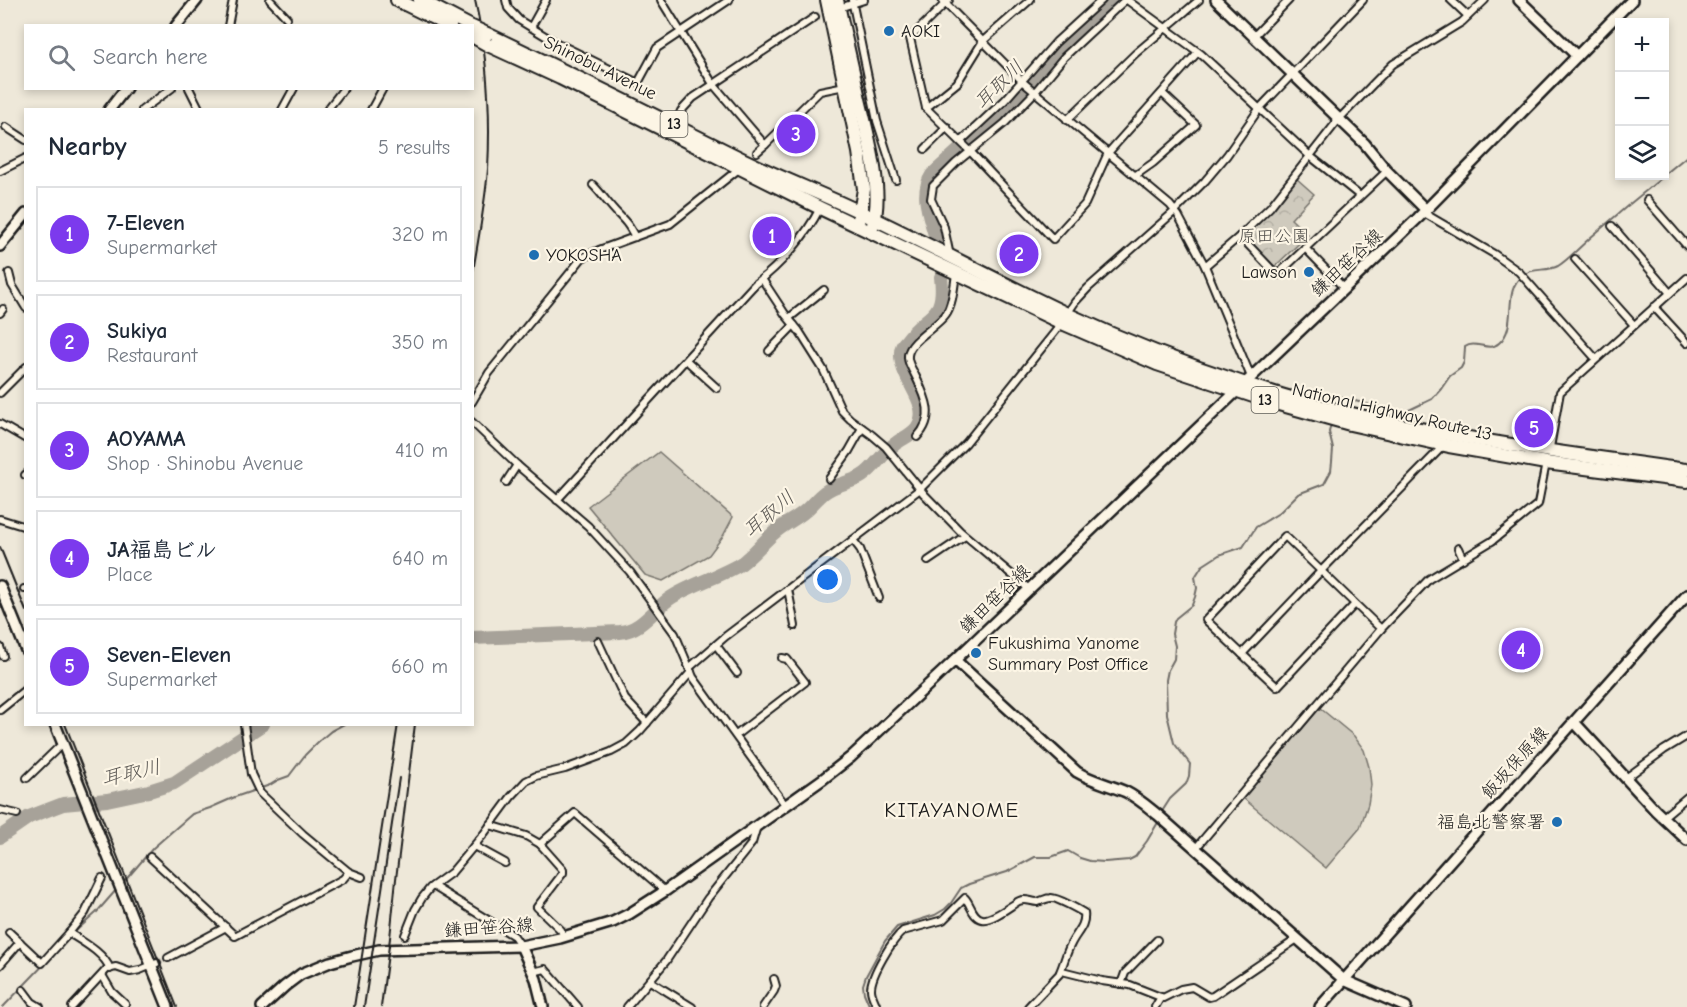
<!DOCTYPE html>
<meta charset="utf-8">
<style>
:root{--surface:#fff;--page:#f6f6f7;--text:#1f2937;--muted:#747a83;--line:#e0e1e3;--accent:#7c3aed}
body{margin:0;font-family:"Comic Neue","Klee One",sans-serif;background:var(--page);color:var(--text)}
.controls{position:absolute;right:18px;top:18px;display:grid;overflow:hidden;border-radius:0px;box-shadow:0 3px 9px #0003}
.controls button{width:54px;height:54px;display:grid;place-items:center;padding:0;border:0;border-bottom:2px solid var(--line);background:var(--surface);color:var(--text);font:30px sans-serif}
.you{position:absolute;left:828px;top:580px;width:21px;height:21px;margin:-15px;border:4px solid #fff;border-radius:50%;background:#1a73e8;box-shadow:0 0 0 9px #1a73e833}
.badge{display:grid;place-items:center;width:39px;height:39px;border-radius:50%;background:var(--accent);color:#fff;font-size:20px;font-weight:700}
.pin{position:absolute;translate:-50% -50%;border:3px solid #fff;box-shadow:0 2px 6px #0006}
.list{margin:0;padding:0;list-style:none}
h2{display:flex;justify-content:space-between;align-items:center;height:78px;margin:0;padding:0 24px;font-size:26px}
h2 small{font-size:20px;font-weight:400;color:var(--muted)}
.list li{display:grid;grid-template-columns:39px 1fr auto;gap:18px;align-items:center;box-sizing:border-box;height:96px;margin:0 12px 12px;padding:0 12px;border:2px solid var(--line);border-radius:0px}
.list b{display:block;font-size:22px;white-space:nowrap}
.list p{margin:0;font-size:20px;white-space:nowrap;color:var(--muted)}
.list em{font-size:20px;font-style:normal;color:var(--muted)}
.icon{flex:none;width:33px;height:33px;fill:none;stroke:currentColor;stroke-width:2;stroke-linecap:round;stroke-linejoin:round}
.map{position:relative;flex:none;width:1687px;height:1007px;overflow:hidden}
.search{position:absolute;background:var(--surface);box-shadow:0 3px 9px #0003;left:24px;top:24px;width:450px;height:66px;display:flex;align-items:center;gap:15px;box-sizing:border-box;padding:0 21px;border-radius:0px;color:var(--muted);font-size:22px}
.panel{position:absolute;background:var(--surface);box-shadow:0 3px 9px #0003;left:24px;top:108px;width:450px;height:618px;border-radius:0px}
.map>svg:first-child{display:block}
</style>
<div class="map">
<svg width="1687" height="1007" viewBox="0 0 1687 1007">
<defs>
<pattern id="forest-crowns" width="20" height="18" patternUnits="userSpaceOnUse" patternTransform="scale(1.5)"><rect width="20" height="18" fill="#cfcabd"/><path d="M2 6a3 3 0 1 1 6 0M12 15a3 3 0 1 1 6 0" fill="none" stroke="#b1ada2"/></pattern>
</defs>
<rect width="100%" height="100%" fill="#eee8d9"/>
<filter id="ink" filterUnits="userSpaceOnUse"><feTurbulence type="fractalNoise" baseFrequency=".0167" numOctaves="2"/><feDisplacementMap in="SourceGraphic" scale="12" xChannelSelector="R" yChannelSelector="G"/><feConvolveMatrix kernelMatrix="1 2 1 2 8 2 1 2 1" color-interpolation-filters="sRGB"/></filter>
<g filter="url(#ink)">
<path fill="url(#forest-crowns)" stroke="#76736c" stroke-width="1.5" d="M1296 178 1314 194 1291 219 1308 235 1273 268 1243 236Z"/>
<g fill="#cfcabd" stroke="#76736c" stroke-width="1.5">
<path d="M659 452 733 517 723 536 709 555 663 581 645 575 588 506Z"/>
<path d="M1320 708 1354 736 1364 750 1369 767 1371 785 1368 804 1360 828 1326 868 1243 798Z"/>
</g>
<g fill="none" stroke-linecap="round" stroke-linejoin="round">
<g stroke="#6f6c67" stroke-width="2">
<path d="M1664 175 1687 156"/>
<path d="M1336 407 1339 397 1403 413 1432 399 1441 389 1450 376 1461 368 1464 362 1465 347C1476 339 1488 353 1499 343 1519 326 1501 291 1523 275 1533 267 1547 272 1558 266 1568 260 1581 246 1590 238 1614 217 1639 196 1664 176"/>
<path d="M1161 813 1170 799 1186 784 1189 776 1190 764 1174 743 1167 714 1166 680 1168 670 1174 659 1175 646 1172 634 1174 622 1176 618 1192 605 1195 597 1197 588 1195 577 1202 566 1219 555 1243 547 1256 527 1279 513 1298 494 1324 484 1331 471 1332 462 1333 449 1329 432 1331 424"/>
<path d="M123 883 153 848 192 814 210 808 235 797 270 785 278 780 289 776 305 755 318 742 331 731 344 724"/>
<path d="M3 1007 78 929 96 913 117 889"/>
<path d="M870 1007 864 993 863 985 866 976 885 941 897 927 935 915 945 909 951 903 961 888 969 884 1007 872 1035 857H1051L1068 851 1080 858 1090 861 1105 862 1129 860 1135 857 1147 841 1160 819"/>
</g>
<g stroke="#a7a299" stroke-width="14">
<path d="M936 239C931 218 919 195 932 175L1010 104 1073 35 1112 0"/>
<path d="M472 638 620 632C643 630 654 608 672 597 694 583 720 577 742 563 754 554 764 541 775 532 784 524 796 519 805 511 812 505 818 497 825 492 835 484 851 483 862 476 875 468 882 453 895 444 902 438 911 436 917 428 934 404 899 380 901 352 901 347 904 343 907 340 928 312 946 319 941 277"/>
<path d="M0 837 29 817 63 804 107 800 149 791 174 783 263 724"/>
</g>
<g stroke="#cec9bd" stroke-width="6" stroke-dasharray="6 3" stroke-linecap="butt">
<path d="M815 17 830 7"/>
<path d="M157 963 168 958"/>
</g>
<g stroke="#1c1c1c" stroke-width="10">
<g id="street">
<path d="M270 0 287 18"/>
<path d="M506 0 508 8 519 20 555 42 638 83 657 48 729 0"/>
<path d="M661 0 713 84 765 145 820 91 845 86"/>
<path d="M852 0 877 121 896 180"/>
<path d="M942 0 1024 83 1170 205 1178 215 1205 266 1240 236 1270 207 1339 119 1376 81 1393 64 1462 22 1485 0"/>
<path d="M949 0 910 38 926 108 968 149 1053 239 1085 204 1108 153 1198 52"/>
<path d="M1127 0 1201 54 1310 156 1360 196"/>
<path d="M1451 0 1468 16"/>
<path d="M839 8 864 0"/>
<path d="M228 26 233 0"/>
<path d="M531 27 546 0"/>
<path d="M1254 36 1289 0"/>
<path d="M189 88 200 110"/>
<path d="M926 108 957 83 983 41 1030 0"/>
<path d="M142 110 172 88"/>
<path d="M282 110 294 88"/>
<path d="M327 110 344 88"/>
<path d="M371 110 383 88"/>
<path d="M1067 120 1136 53 1199 0"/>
<path d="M675 125 681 111 693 98 815 17"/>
<path d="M6 127 26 140"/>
<path d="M961 141 1005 100 1056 42 1102 0"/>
<path d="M925 149 947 127"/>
<path d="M757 152 765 145"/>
<path d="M0 171 26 158"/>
<path d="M1136 175 1153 163 1196 125 1162 93"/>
<path d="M593 185C602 194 609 205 618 214 627 223 629 226 635 237"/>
<path d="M1647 200 1687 246"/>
<path d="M1424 213 1494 254 1519 272 1596 359"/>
<path d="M1612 226 1670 293"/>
<path d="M1240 236 1277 275 1387 171"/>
<path d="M1305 248 1344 288"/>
<path d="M950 256 944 227 931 199 933 186 956 163 1005 123 1035 92 1064 57 1125 0"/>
<path d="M1575 259 1634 325"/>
<path d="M1205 266 1251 377"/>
<path d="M9 273 12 285 26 308"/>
<path d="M762 279 785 314 799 331 823 369 842 411 850 419 872 435 886 447 924 494 960 531 1029 589"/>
<path d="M1654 307 1687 343"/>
<path d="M0 313 3 309"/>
<path d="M1067 314 1075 302 1088 288 1175 211 1205 181 1227 155 1259 109 1363 0"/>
<path d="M789 318 824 290"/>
<path d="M769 351 794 325"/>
<path d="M686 360 717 388"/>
<path d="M0 393 26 367"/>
<path d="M472 402 489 373 582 258 599 250 670 224 740 168"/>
<path d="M472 422 517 465 588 526 630 572 675 634 693 677 786 806"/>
<path d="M0 424 26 439"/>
<path d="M917 437C937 416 925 396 914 373 911 367 907 362 908 355 910 340 937 327 946 314 953 304 954 286 956 274"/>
<path d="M1549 453 1560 392 1687 278"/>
<path d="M25 475 26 474"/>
<path d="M829 479 849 451 862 428"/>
<path d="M506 482 517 465"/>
<path d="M557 500 755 284C780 266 806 236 820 208"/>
<path d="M0 519 26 527"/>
<path d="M853 540 860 549 879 598"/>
<path d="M1458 548 1463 559"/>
<path d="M928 561 965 536"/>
<path d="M24 589H26"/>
<path d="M788 589 795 626"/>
<path d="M1355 604 1277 687 1206 620 1285 536 1381 629"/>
<path d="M598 641 625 699 647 723"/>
<path d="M716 645 737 673"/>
<path d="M0 647 3 656"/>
<path d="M1242 654 1321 571 1444 445"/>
<path d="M689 668 726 636 920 489 966 443 1062 323"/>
<path d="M0 710 26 689"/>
<path d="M244 724 251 774 260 793 303 834 349 872 362 877"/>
<path d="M736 735 805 682 787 659 782 658"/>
<path d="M27 778 62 744"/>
<path d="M1626 778 1664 750 1687 736"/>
<path d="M0 810 17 814"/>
<path d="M1663 817 1687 797"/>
<path d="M490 825 526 836 540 844 563 870V873L537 907 561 930 564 937"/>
<path d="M540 844 575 813 665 891"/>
<path d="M474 846 505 863"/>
<path d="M1196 848 1381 629 1429 579 1492 541 1538 504 1546 463"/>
<path d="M150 857 235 936 343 879 349 872"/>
<path d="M433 886 514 936 521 946"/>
<path d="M9 932 42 963 69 933 85 913 102 878"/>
<path d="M69 933C83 942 104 953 110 969"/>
<path d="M405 935 415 910 422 898 430 888 452 872 483 835 511 797 526 781 536 776 565 769 611 752 626 744 640 731 691 672"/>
<path d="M168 958 226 927"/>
<path d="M0 965 20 942"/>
<path d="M533 972 545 969 578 1007"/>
<path d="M102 975 112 992 125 1004"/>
<path d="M650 981 692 1007"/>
<path d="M1121 984 1125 973 1157 940"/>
<path d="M23 990 32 1002 40 1007"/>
<path d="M72 1007 107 969 116 967 130 972 140 970 157 963"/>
<path d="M627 1007 666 961 708 898 752 843 757 826"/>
<path d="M763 1007 774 991 776 986 774 979"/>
<path d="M877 1007C875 1001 871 995 871 989 871 975 892 940 903 931L943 920 965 898C971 904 972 917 982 919 992 921 1010 906 1019 901 1026 898 1031 902 1037 902 1042 901 1046 898 1051 898 1056 897 1079 910 1084 913 1086 926 1076 933 1071 944 1066 953 1064 963 1060 972"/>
<path d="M1028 1007 1062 971 1102 981 1130 985 1163 998 1181 989 1192 987 1209 997 1213 996 1297 939"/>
<path d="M1155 1007 1161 997"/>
</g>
</g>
<g stroke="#1c1c1c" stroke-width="14">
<g id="secondary">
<path d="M1216 0 1365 144 1387 171 1426 210"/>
<path d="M1519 0 1577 56"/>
<path d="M176 26 197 0"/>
<path d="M109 110 126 88"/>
<path d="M0 246 26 214"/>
<path d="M0 586 26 650"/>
<path d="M955 660 1077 772C1092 781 1110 785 1126 792 1138 798 1148 807 1158 815L1344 980 1406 1007"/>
<path d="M1575 723 1656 811 1687 840"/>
<path d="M55 724 168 1007"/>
<path d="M521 946 536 979 543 1007"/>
<path d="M262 1007 285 986 301 974 330 962 352 956 379 950 521 946 560 938 613 922 629 914 665 891 823 779 851 757 955 660 1418 218 1632 0"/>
<path d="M1320 1007 1687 595"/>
</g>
</g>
<g stroke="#1c1c1c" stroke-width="16">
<g id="highway">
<path d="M397 0 450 26"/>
<path d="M420 0 470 26"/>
<path d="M827 0 859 152 864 189 859 219"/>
<path d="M837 0C844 33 852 66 859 99 867 133 884 191 873 225"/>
<path d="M487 34C574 75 661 119 748 162 785 180 823 194 860 212 930 245 999 282 1069 315 1125 341 1184 364 1243 383 1386 431 1538 450 1687 470"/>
<path d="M488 45 560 78 820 208 1062 323 1157 364 1268 401 1350 424 1449 446 1546 463 1687 481"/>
</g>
</g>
<use href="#street" stroke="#fcf5e5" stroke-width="6"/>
<use href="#secondary" stroke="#fcf5e5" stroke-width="9"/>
<use href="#highway" stroke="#fcf5e5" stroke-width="12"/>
<g stroke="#1c1c1c" stroke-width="2">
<path d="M472 277C478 241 485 205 488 169 491 113 487 54 475 0"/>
<path d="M0 547 26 611"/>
<path d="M65 724 177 1007"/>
<path d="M354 1007 398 724"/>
<path d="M364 1007 399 778"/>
<path d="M381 1007 390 938 396 879 415 724"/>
</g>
<g stroke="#1c1c1c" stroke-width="16" stroke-linecap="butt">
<g id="highway-bridge">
<path d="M472 27 487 34"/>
<path d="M472 36 488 45"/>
</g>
</g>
<use href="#highway-bridge" stroke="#fcf5e5" stroke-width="12"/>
</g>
</g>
<g fill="#1f6fb2" stroke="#fcf5e5" stroke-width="2">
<circle cx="889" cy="31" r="6"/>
<circle cx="534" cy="255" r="6"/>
<circle cx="1309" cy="272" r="6"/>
<circle cx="976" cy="653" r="6"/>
<circle cx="1557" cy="822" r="6"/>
</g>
<g text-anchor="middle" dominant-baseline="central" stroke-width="4.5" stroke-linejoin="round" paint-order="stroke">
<g fill="#fcf5e5" stroke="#5f5d58" stroke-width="1.5">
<rect x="660.5" y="111" width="27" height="26" rx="4.5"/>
<rect x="1251.5" y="387" width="27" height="26" rx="4.5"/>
</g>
<g font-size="16" font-weight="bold" fill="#1c1c1c">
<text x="674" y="124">13</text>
<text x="1265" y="400">13</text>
</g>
<g font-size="18" fill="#1c1c1c" stroke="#fcf5e5" text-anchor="start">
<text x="901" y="31">AOKI</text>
<text x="546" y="255">YOKOSHA</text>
<text x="1297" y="272" text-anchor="end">Lawson</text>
<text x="988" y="643">Fukushima Yanome<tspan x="988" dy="21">Summary Post Office</tspan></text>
<text x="1545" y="822" text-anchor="end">福島北警察署</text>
</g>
<g font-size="18" fill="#1c1c1c" stroke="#fcf5e5">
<text transform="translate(600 68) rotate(26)">Shinobu Avenue</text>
<text transform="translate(1347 263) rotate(-43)">鎌田笹谷線</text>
<text transform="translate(1392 412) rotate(13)">National Highway Route 13</text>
<text transform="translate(995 599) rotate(-44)">鎌田笹谷線</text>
<text transform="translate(1515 763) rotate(-48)">飯坂保原線</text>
<text transform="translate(489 928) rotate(-4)">鎌田笹谷線</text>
</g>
<g font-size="18" fill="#52504c" stroke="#fcf5e5">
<text x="1274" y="236">原田公園</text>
</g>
<g font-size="20" font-style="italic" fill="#5b5854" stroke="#fcf5e5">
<text transform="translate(999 85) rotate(-45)">耳取川</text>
<text transform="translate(769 514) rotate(-41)">耳取川</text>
<text transform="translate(131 773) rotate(-13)">耳取川</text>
</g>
<g font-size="21" letter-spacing="1.5" fill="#1c1c1c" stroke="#fcf5e5">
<text x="952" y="810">KITAYANOME</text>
</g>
</g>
</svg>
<div class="controls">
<button>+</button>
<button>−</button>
<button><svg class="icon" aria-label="layers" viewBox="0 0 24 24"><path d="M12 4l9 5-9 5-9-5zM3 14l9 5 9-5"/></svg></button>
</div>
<div class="you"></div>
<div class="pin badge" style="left:772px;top:236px">1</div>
<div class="pin badge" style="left:1019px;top:254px">2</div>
<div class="pin badge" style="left:796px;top:134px">3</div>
<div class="pin badge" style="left:1521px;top:650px">4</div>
<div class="pin badge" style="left:1534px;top:428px">5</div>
<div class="search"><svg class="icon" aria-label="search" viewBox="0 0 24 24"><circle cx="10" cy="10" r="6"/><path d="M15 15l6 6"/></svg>Search here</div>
<section class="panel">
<h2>Nearby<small>5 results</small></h2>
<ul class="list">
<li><span class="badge">1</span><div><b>7-Eleven</b><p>Supermarket</p></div><em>320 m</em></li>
<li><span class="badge">2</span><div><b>Sukiya</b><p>Restaurant</p></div><em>350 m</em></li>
<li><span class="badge">3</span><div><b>AOYAMA</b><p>Shop · Shinobu Avenue</p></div><em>410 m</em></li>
<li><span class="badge">4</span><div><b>JA福島ビル</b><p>Place</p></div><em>640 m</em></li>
<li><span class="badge">5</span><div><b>Seven-Eleven</b><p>Supermarket</p></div><em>660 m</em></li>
</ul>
</section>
</div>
